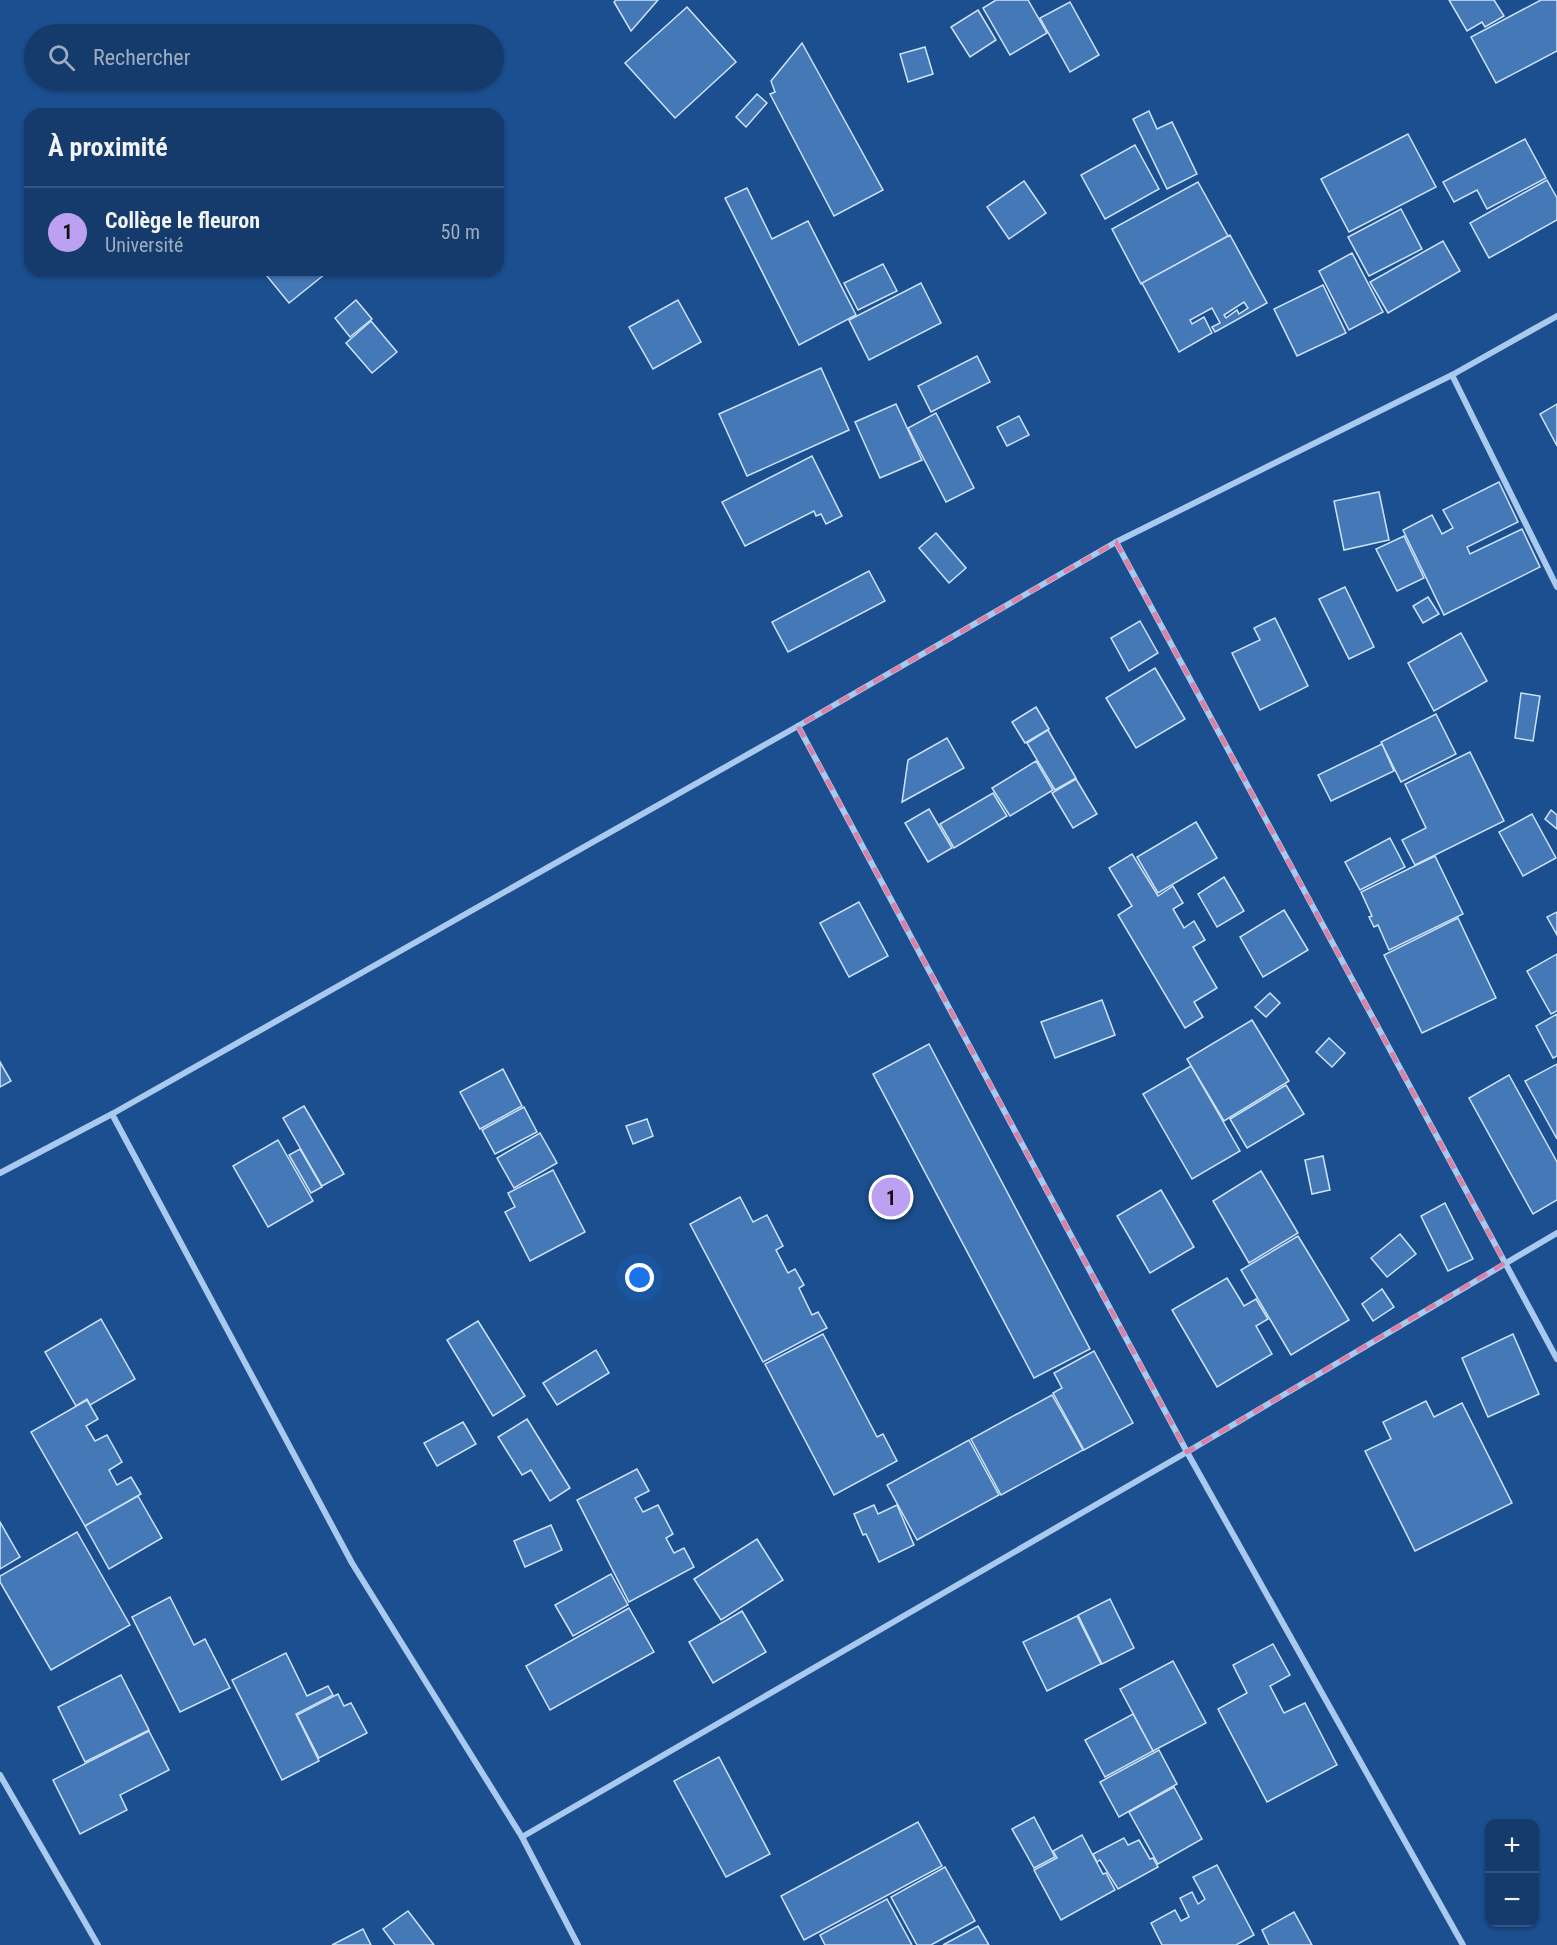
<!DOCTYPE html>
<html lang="fr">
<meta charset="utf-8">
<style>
:root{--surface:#143b6b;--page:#1d4271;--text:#f1f3f6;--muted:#9dadc1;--line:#33557e;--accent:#bca0f2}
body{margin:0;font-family:"Roboto Condensed",sans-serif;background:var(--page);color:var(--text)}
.controls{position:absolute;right:18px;bottom:18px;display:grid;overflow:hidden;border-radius:12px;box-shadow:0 2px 4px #0004}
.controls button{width:54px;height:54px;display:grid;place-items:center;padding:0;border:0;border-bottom:2px solid var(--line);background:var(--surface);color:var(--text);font:30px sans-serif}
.you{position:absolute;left:640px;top:1278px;width:21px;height:21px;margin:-15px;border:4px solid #fff;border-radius:50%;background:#1a73e8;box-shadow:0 0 0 9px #1a73e833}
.badge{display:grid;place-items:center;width:39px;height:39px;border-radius:50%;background:var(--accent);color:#111;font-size:20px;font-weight:700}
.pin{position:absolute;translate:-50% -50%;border:3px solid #fff;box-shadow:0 2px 6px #0006}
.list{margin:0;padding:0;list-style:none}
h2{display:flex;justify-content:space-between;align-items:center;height:78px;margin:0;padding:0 24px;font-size:26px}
h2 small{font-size:20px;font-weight:400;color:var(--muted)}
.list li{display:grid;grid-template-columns:39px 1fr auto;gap:18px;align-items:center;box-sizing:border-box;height:90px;padding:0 24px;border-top:2px solid var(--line)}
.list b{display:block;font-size:22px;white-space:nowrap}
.list p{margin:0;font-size:20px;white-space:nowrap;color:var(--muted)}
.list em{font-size:20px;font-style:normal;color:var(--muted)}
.icon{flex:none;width:33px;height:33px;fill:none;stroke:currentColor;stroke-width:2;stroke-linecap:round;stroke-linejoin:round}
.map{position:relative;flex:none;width:1557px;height:1945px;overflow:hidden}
.search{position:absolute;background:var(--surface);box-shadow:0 2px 4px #0004;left:24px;top:24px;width:480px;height:66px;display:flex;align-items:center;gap:15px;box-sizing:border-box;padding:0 21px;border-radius:33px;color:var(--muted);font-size:22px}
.panel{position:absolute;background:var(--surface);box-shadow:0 2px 4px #0004;left:24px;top:108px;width:480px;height:168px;border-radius:18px}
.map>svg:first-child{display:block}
</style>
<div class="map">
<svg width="1557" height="1945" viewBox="0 0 1557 1945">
<rect width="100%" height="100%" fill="#1b4f8f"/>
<g fill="#4478b7" stroke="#cfe3fa" stroke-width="1.5" fill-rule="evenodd">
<path d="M616 0H658L631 31 614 2Z"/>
<path d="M996 0H1028L1047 33 1010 55 983 8Z"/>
<path d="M1449 0H1494L1504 16 1485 27 1482 22 1467 31Z"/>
<path d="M1541 0H1557V51L1496 83 1471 37Z"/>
<path d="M1070 2 1099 55 1070 72 1040 18Z"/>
<path d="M687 7 736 62 675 118 625 63Z"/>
<path d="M978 10 996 40 970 57 951 27Z"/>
<path d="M802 43 883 190 834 216 770 94 775 92 771 81Z"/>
<path d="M925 47 933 74 908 82 900 54Z"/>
<path d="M757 94 767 103 746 127 736 117Z"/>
<path d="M1149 111 1157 129 1172 122 1197 174 1167 189 1133 119Z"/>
<path d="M1408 134 1436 187 1349 232 1321 179Z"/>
<path d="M1525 139 1546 178 1487 209 1477 190 1454 202 1443 182Z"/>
<path d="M1135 145 1159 189 1105 219 1081 175Z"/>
<path d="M1547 180 1557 198V220L1489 258 1470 223Z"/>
<path d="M1024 181 1046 213 1009 239 987 207Z"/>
<path d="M1198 182 1228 236 1141 284 1112 229Z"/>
<path d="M747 188 772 239 808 221 856 315 799 345 725 198Z"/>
<path d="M1401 209 1422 249 1369 276 1348 237Z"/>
<path d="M1230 235 1267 303 1215 332 1212 327 1220 323 1212 308 1190 320 1192 324 1204 317 1212 333 1179 352 1142 283ZM1244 302 1248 308 1239 314 1237 310 1226 318 1224 315Z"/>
<path d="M1443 241 1460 271 1388 313 1370 282Z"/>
<path d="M1352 253 1383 312 1349 330 1319 271Z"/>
<path d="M883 264 897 291 858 310 844 283Z"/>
<path d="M262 270H330L289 303Z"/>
<path d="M921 283 941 323 869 360 849 320Z"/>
<path d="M1323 285 1346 333 1297 356 1274 309Z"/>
<path d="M356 300 372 319 350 337 335 318Z"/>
<path d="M678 300 701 342 653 369 629 327Z"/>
<path d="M371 321 397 352 372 373 346 343Z"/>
<path d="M977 356 990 382 931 412 918 386Z"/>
<path d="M821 368 849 430 747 476 719 414Z"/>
<path d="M896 404 922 460 880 478 855 422Z"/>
<path d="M1557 404V446L1540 414Z"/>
<path d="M936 413 974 488 946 502 908 428Z"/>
<path d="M1019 416 1029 435 1007 446 997 427Z"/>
<path d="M812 456 842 516 826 524 821 514 816 516 814 511 745 546 722 502Z"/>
<path d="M1499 482 1518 522 1467 547 1470 554 1522 529 1540 567 1444 615 1403 530 1432 515 1442 534 1453 528 1443 510Z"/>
<path d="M1379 492 1389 540 1344 550 1334 501Z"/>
<path d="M936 533 966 568 949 583 919 548Z"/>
<path d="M1404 536 1424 578 1397 591 1376 549Z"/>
<path d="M869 571 885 601 788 652 772 622Z"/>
<path d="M1345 587 1374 647 1349 659 1319 599Z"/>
<path d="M1428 597 1439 614 1423 623 1413 606Z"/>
<path d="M1275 618 1308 686 1260 710 1232 653 1260 640 1254 628Z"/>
<path d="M1140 621 1158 653 1129 671 1111 638Z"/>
<path d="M1461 633 1487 681 1434 711 1408 663Z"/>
<path d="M1155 668 1185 719 1136 748 1106 698Z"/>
<path d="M1521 693 1540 696 1533 741 1515 738Z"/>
<path d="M1036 707 1049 729 1025 743 1012 722Z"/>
<path d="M1436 714 1456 754 1401 782 1381 742Z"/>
<path d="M1048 730 1076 778 1055 790 1027 743Z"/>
<path d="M947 738 964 768 902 802 908 760Z"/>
<path d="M1382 744 1394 771 1331 801 1318 775Z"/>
<path d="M1470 752 1504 821 1415 865 1402 840 1426 828 1405 784Z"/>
<path d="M1036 761 1053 790 1010 816 992 788Z"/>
<path d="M1076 779 1097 814 1073 828 1052 793Z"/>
<path d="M993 793 1007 816 954 848 940 824Z"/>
<path d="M929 809 952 848 928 862 905 823Z"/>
<path d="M1551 810 1557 815V829L1545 819Z"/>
<path d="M1532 814 1556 858 1523 876 1499 832Z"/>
<path d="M1196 822 1217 858 1158 893 1137 857Z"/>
<path d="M1390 838 1405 867 1360 890 1345 862Z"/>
<path d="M1132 854 1158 896 1173 886 1183 903 1173 909 1184 928 1194 921 1205 940 1193 947 1217 988 1194 1002 1203 1017 1185 1028 1118 915 1132 906 1109 868Z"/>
<path d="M1435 856 1463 914 1389 950 1378 925 1374 927 1369 917 1372 916 1361 892Z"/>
<path d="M1224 877 1244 911 1217 927 1198 894Z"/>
<path d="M859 902 888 956 849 977 820 923Z"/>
<path d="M1284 910 1308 950 1263 977 1240 937Z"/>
<path d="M1557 912V935L1547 917Z"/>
<path d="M1458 918 1496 998 1422 1033 1384 955Z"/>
<path d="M1557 954V1011L1551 1014 1527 971Z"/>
<path d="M1270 993 1280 1003 1266 1017 1255 1007Z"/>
<path d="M1102 1000 1115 1035 1055 1058 1041 1022Z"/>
<path d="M1557 1014V1056L1553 1058 1536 1026Z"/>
<path d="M1252 1020 1289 1081 1224 1121 1187 1059Z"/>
<path d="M1329 1038 1345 1053 1332 1067 1316 1052Z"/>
<path d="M929 1044 1090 1349 1034 1378 873 1074Z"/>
<path d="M0 1062 11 1081 0 1087Z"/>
<path d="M1557 1064V1139L1525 1081Z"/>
<path d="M1191 1066 1240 1151 1192 1179 1143 1094Z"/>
<path d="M503 1069 522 1106 480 1129 460 1092Z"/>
<path d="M1509 1075 1557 1162V1200L1533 1214 1469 1098Z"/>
<path d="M1286 1085 1304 1114 1247 1148 1230 1119Z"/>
<path d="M304 1106 344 1174 322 1186 283 1118Z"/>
<path d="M524 1107 537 1132 495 1154 482 1130Z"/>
<path d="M647 1119 653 1136 633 1144 626 1126Z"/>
<path d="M540 1133 557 1163 514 1188 497 1158Z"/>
<path d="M278 1140 313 1201 268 1227 233 1166Z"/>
<path d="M300 1149 322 1187 311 1193 289 1155Z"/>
<path d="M1323 1156 1330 1190 1312 1194 1305 1160Z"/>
<path d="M553 1170 585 1232 530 1261 505 1212 515 1207 508 1193Z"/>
<path d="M1261 1171 1298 1233 1249 1263 1213 1201Z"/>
<path d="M1161 1190 1194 1247 1150 1273 1117 1216Z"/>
<path d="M740 1197 753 1222 767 1215 783 1246 776 1250 788 1273 795 1269 804 1285 799 1288 812 1315 818 1312 827 1328 763 1362 690 1224Z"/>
<path d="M1445 1203 1473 1259 1448 1271 1421 1216Z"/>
<path d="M1400 1234 1416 1254 1387 1277 1371 1258Z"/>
<path d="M1298 1236 1349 1320 1291 1355 1241 1270Z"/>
<path d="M1227 1278 1244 1306 1256 1299 1268 1319 1256 1326 1272 1354 1217 1387 1172 1310Z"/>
<path d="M1382 1289 1394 1307 1373 1321 1362 1304Z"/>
<path d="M101 1319 135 1379 90 1405 87 1399 76 1406 45 1352Z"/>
<path d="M478 1321 525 1396 493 1416 447 1340Z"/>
<path d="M823 1334 877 1437 883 1434 897 1461 834 1495 765 1364Z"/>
<path d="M1513 1334 1539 1394 1488 1417 1462 1358Z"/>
<path d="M596 1350 609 1373 557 1405 543 1383Z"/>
<path d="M1094 1351 1133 1423 1084 1450 1053 1393 1062 1388 1054 1373Z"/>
<path d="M1052 1395 1083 1450 1001 1495 971 1439Z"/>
<path d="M87 1400 98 1419 86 1426 95 1441 107 1435 122 1462 109 1470 117 1485 131 1477 141 1494 85 1526 31 1432Z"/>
<path d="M1426 1401 1434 1417 1462 1403 1512 1503 1415 1551 1365 1451 1391 1439 1383 1422Z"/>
<path d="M527 1419 570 1488 550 1501 531 1470 522 1475 498 1437Z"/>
<path d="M463 1422 476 1444 437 1466 424 1443Z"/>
<path d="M969 1440 999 1495 917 1540 887 1485Z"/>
<path d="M637 1469 649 1491 635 1498 643 1512 658 1505 673 1534 666 1538 674 1553 684 1548 694 1567 629 1602 577 1500Z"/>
<path d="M138 1496 162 1538 109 1569 85 1526Z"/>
<path d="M874 1505 878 1514 897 1505 914 1545 879 1562 866 1534 863 1535 854 1514Z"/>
<path d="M0 1522 20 1557 0 1569Z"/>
<path d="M551 1525 562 1550 525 1567 514 1541Z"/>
<path d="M77 1532 130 1625 51 1670 0 1582V1576Z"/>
<path d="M757 1539 783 1580 721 1620 694 1579Z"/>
<path d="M611 1574 628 1605 573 1636 555 1605Z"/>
<path d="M170 1597 194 1645 205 1639 230 1688 180 1712 132 1617Z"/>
<path d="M1110 1599 1134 1648 1102 1664 1078 1615Z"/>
<path d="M629 1608 654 1652 550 1710 526 1666Z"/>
<path d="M742 1611 766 1652 713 1683 689 1642Z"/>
<path d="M1077 1616 1101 1664 1047 1691 1023 1642Z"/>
<path d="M1273 1644 1290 1675 1270 1686 1284 1713 1305 1703 1337 1765 1267 1802 1218 1709 1247 1693 1233 1665Z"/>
<path d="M286 1653 307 1696 328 1686 333 1695 296 1714 319 1761 282 1780 232 1680Z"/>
<path d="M1173 1661 1206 1723 1153 1751 1120 1689Z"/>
<path d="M121 1675 149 1730 85 1762 58 1707Z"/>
<path d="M338 1694 344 1706 351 1703 367 1733 319 1758 297 1715Z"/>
<path d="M1133 1714 1153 1751 1105 1777 1085 1740Z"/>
<path d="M149 1731 169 1770 120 1795 127 1810 80 1834 53 1780Z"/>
<path d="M1159 1750 1177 1784 1119 1817 1100 1782Z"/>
<path d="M719 1757 770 1854 726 1877 674 1781Z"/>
<path d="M1174 1787 1202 1839 1158 1864 1129 1812Z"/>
<path d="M1034 1817 1055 1857 1034 1868 1012 1829Z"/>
<path d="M918 1822 942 1866 804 1940 781 1896Z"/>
<path d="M1082 1835 1103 1874 1106 1873 1115 1890 1061 1920 1034 1870 1057 1858 1053 1851Z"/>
<path d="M1124 1838 1128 1845 1139 1840 1150 1859 1153 1858 1158 1867 1118 1889 1100 1860 1097 1862 1093 1854Z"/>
<path d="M1217 1865 1254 1935 1236 1945H1162L1151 1923 1175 1910 1181 1921 1189 1917 1180 1898 1192 1892 1198 1904 1205 1899 1193 1877Z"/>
<path d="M945 1867 975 1921 931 1945H917L891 1897Z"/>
<path d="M887 1899 912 1945H825L820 1935Z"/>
<path d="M408 1911 434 1945H395L383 1929Z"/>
<path d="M1294 1912 1312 1945H1269L1262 1930Z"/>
<path d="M978 1926 989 1945H943Z"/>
<path d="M363 1929 371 1945H332Z"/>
</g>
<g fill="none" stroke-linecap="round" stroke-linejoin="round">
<g stroke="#a9c9ee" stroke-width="6">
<path d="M1452 375 1557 587"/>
<path d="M1116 542 1557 1359"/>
<path d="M798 726 1187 1452 1463 1945"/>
<path d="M112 1114 352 1563 522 1837 578 1945"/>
<path d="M0 1173 112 1114 798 726 1116 542 1452 375 1557 316"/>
<path d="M0 1775 98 1945"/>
<path d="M522 1837 1187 1452 1557 1233"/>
</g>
</g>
<path fill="none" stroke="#dd80a5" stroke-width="4.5" stroke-dasharray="12 8" stroke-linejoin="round" d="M1116 542 1505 1263 1187 1452 798 726Z"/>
</svg>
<div class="controls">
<button>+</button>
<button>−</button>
</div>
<div class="you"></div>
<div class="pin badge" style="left:891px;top:1197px">1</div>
<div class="search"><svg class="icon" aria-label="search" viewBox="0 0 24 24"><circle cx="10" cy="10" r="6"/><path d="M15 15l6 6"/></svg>Rechercher</div>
<section class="panel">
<h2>À proximité<small></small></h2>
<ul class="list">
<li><span class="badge">1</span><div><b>Collège le fleuron</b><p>Université</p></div><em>50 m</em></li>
</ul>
</section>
</div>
